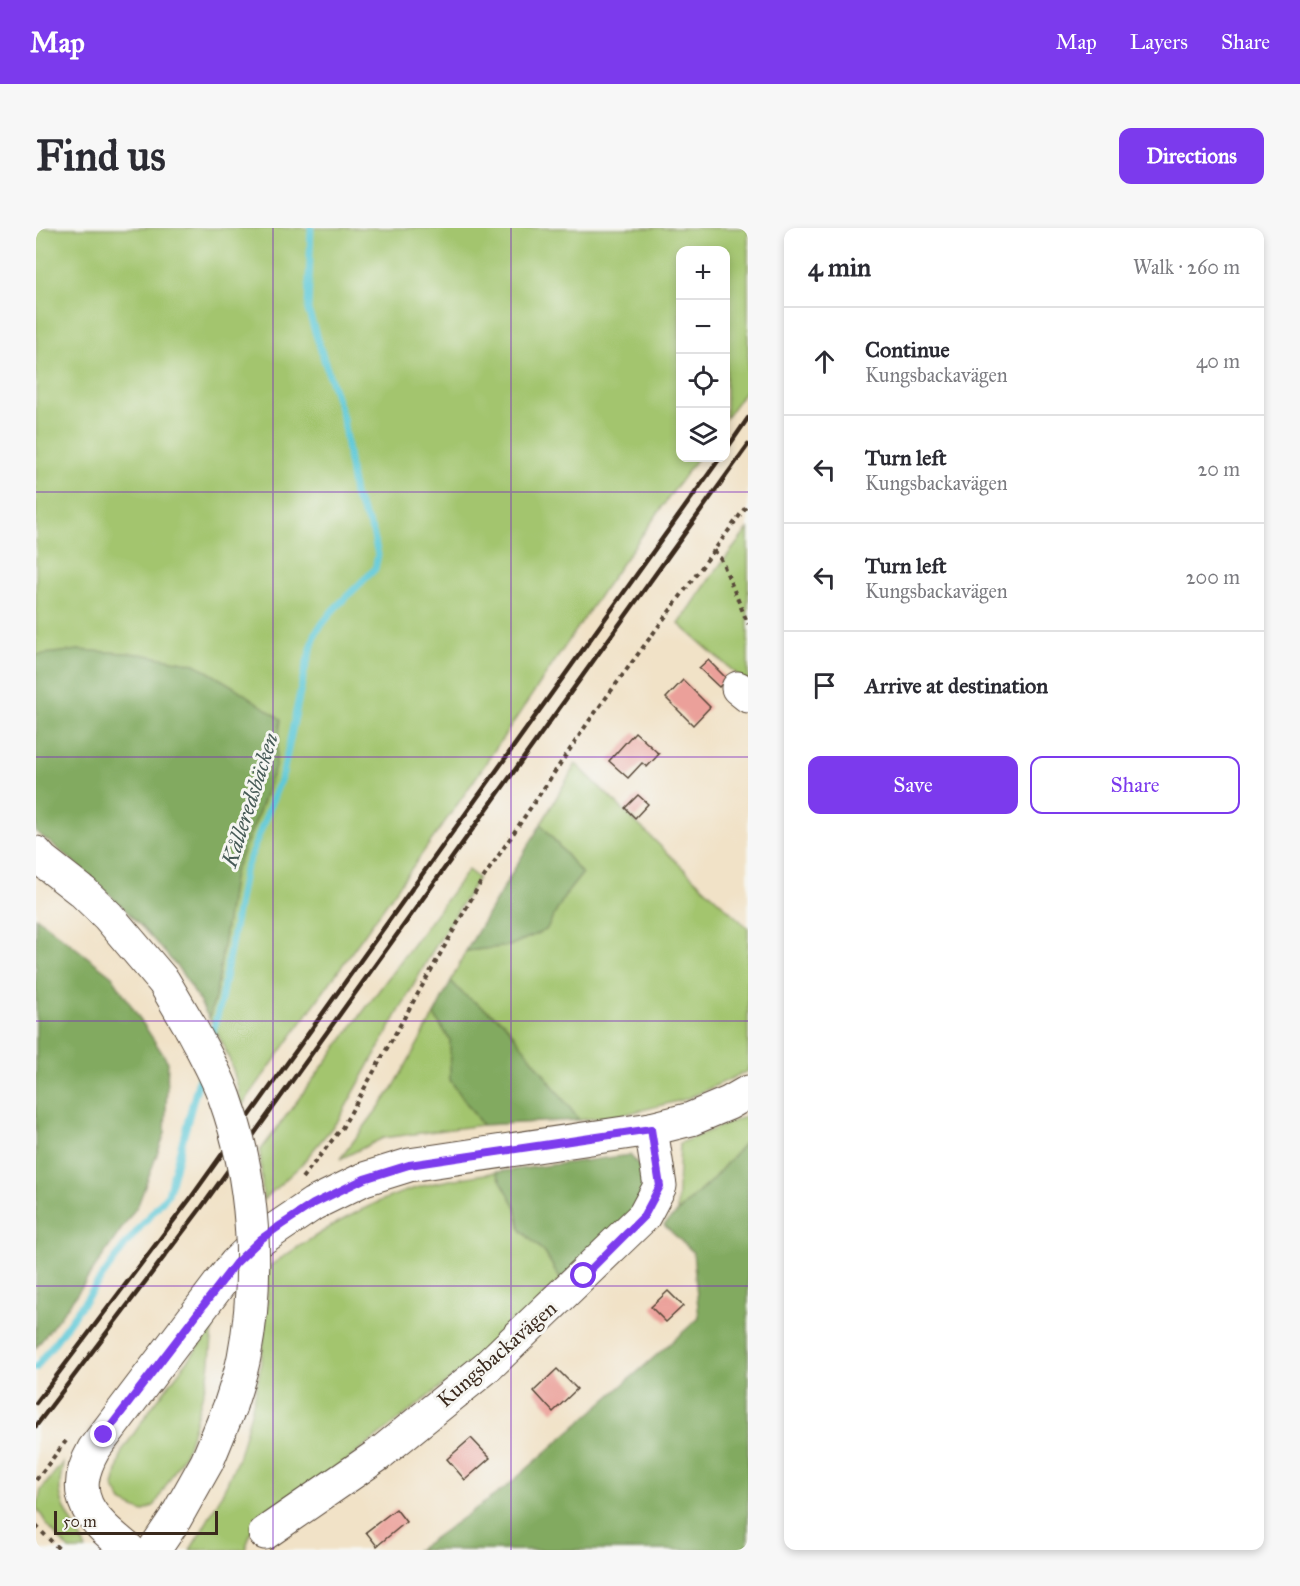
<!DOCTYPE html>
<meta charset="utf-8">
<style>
:root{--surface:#fff;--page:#f7f7f7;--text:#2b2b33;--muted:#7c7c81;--line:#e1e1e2;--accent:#7c3aed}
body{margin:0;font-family:"IM FELL Great Primer",serif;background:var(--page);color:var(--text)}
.controls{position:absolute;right:18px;top:18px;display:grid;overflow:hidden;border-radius:12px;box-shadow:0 3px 9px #0003}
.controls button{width:54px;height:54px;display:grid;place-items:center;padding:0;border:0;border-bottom:2px solid var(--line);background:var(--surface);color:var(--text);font:30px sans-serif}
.scale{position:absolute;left:18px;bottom:15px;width:164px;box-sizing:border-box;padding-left:6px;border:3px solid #3b2a1e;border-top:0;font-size:16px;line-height:21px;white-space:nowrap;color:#3b2a1e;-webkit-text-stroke:4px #f6f6f2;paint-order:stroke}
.stop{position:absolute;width:18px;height:18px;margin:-14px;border:4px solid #7c3aed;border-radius:50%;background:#fff}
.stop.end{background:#7c3aed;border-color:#fff;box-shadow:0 2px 6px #0008}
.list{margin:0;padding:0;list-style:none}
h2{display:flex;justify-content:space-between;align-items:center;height:78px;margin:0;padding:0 24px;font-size:26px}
h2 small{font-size:20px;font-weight:400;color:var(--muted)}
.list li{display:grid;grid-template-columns:39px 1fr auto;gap:18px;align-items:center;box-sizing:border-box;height:108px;padding:0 24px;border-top:2px solid var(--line)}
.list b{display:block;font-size:22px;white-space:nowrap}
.list p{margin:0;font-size:20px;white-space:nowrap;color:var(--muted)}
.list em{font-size:20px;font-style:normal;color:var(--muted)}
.actions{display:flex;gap:12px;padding:18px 24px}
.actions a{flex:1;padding:14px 0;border:2px solid var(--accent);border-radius:12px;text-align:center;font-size:21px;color:var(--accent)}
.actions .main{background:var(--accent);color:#fff}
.icon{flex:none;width:33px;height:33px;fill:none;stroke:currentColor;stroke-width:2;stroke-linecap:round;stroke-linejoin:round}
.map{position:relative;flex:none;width:712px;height:1322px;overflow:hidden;border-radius:12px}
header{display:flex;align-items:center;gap:36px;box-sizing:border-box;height:84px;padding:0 30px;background:var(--accent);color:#fff}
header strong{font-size:28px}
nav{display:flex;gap:33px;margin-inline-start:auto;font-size:21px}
.intro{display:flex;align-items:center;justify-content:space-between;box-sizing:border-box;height:144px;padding:0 36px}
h1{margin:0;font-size:42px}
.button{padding:15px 27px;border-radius:12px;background:var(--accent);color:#fff;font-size:21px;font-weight:700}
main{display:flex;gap:36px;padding:0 36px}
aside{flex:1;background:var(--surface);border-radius:12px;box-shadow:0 3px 9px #0003}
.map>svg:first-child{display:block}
</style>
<header>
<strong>Map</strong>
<nav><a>Map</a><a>Layers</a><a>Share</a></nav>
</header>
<div class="intro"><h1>Find us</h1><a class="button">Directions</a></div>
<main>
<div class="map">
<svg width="712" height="1322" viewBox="0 0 712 1322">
<rect width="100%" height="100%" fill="#f6f6f2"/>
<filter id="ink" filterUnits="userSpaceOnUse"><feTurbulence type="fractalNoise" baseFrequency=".0167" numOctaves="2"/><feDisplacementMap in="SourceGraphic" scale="12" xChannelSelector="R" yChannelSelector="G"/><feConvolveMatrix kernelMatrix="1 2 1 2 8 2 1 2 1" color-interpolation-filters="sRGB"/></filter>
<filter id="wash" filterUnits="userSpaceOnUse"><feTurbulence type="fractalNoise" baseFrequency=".008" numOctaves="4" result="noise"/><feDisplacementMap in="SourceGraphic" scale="24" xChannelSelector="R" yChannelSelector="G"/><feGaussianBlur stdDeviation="1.35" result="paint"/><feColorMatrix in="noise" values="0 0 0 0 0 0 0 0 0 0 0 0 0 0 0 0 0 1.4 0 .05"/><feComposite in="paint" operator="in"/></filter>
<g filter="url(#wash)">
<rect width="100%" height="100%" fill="#f1e2c7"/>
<g fill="#a3c56e" stroke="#6f7846" stroke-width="1.5">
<path d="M0 0H712V159L690 190V22H644V230H661L572 355 428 567 205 879C201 845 190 819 173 790L180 766 198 644 220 592 6 428 0 427Z"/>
<path d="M712 301V456L643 396 677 346Z"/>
<path d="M540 536 648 641 712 700V843L650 871 586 887 543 892 468 794 427 766 415 753 430 723 473 718 510 702 530 666 546 646 505 596Z"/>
<path d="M432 642 442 650 396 724 303 891 264 938 227 972 224 923Z"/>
<path d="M398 787 414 812V852L446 897 347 910 304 931 356 862Z"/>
<path d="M712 887V911L675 953 641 984 644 915Z"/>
<path d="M460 944 480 979 485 1002 509 1025 525 1052 469 1108 280 1257 247 1272 218 1295 209 1322H154C171 1295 187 1266 199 1237 204 1227 206 1216 209 1206 225 1152 232 1095 232 1039 280 1007 327 975 383 959 407 952 434 949 460 944Z"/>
<path d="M177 1100 173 1143 152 1219 119 1277 107 1284 87 1275 77 1258 86 1223 116 1179Z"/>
<path d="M27 1234C26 1243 23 1255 24 1264 27 1285 43 1302 50 1322H33L12 1298 1 1280 5 1262Z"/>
</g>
<g fill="#82aa61" stroke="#5e6a40" stroke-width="1.5">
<path d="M42 422 104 426 159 436 198 459 245 491 239 539 220 592 198 644 180 766 173 790C162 772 152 751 138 735 100 690 48 639 0 604V427Z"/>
<path d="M505 596 546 646 530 666 510 702 473 718 430 723Z"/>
<path d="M0 689 76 748 132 834 129 905 102 977 43 1063 0 1120Z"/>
<path d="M415 753 427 766 468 794 543 892 446 897 414 852V812L398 787Z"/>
<path d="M712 911V1322H381L469 1260 663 1090 657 1024 628 997 675 953Z"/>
<path d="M594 927C603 937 610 944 610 959 609 978 541 1036 525 1052L509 1025 485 1002 480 979 460 944Z"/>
</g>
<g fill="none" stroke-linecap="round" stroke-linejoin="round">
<g stroke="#5ec9d8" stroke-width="7">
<path d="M174 813 184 778 208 645 247 545 269 441 280 404 298 381 339 341 342 327 337 304 318 267 307 190 272 82 275 0"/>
<path d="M0 1140 90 1016 132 966 165 844"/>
</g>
</g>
<g id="blocks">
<g fill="#eba09a">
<path d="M672 432 691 451 683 459 663 440Z"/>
<path d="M647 452 674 479 657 497 630 470Z"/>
<path d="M599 504 623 526 611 539 606 535 592 550 573 533Z"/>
<path d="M602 567 612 576 599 590 589 580Z"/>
<path d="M632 1063 647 1078 630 1094 615 1079Z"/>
<path d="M521 1141 541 1161 517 1184 498 1163Z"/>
<path d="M435 1210 454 1230 429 1252 411 1231Z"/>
<path d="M360 1281 370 1294 341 1318 330 1304Z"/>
</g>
</g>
</g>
<g filter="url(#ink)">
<use href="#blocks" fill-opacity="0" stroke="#564637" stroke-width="1.5"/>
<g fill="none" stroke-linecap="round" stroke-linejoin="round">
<g stroke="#564637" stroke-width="35">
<g id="minor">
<path d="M702 460 712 468"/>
<path d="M0 625 6 632 47 664 72 688 128 754 155 800"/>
<path d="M229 1305 342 1227 452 1138 608 988 624 958 615 901"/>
<path d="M93 1322C56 1291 30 1270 58 1221L184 1055 200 1035 225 1011 277 976 328 951 373 937 615 901 655 891 693 875 712 864"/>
<path d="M118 1322 139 1291 171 1234 194 1178"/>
</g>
</g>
<g stroke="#564637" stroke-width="4" stroke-dasharray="4.5 4.5" stroke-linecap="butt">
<path d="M678 322 685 331 712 396"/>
<path d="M266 950 306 900 446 652 553 493 712 276"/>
<path d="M0 1252 30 1213"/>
<path d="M0 1298 24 1322"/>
</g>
<use href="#minor" stroke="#fff" stroke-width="33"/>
<g stroke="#3b2a1e" stroke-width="4.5">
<path d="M690 222 712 190"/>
<path d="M0 1175 154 971 684 230"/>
<path d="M0 1198 165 980 712 217"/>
</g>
<g stroke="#564637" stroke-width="35" stroke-linecap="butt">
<path id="minor-bridge" d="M155 800C167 823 180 845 189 870 218 950 224 1046 208 1129 205 1145 199 1162 194 1178"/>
</g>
<use href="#minor-bridge" stroke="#fff" stroke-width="33"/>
</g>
</g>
<g fill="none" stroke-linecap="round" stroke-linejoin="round" filter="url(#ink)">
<path stroke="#7c3aed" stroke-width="8" d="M68 1207 200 1035 225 1011 245 997 277 976 328 951 373 937 615 901 624 958 608 988 548 1048"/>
</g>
<path fill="none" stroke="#7b2cbf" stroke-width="1.5" stroke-opacity="0.55" d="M237 0V1322M475 0V1322M0 264H712M0 529H712M0 793H712M0 1058H712"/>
<g text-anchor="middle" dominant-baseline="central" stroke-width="6" stroke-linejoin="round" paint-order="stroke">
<g font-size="21" fill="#3b2a1e" stroke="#f6f6f2">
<text transform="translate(461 1126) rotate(-41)">Kungsbackavägen</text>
</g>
<g font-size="22" font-style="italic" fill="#465a56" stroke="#f6f6f2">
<text transform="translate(214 572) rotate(-72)">Kålleredsbäcken</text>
</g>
</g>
</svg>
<div class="controls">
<button>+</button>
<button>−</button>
<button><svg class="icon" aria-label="locate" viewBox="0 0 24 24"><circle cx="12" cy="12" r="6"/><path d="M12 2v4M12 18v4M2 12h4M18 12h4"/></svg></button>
<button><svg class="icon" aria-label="layers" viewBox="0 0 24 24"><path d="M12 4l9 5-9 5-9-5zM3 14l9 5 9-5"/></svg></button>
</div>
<div class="scale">50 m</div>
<div class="stop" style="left:548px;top:1048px"></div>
<div class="stop end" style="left:68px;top:1207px"></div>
</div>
<aside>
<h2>4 min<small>Walk · 260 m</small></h2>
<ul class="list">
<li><svg class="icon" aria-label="ahead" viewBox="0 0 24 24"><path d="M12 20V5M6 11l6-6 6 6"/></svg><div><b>Continue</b><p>Kungsbackavägen</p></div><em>40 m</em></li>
<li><svg class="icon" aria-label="left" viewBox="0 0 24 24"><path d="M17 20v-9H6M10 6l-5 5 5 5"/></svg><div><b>Turn left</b><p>Kungsbackavägen</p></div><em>20 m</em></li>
<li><svg class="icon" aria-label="left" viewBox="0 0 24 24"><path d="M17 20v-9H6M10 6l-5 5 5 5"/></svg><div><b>Turn left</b><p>Kungsbackavägen</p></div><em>200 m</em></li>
<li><svg class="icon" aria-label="arrive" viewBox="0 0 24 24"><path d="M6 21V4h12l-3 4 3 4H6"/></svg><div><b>Arrive at destination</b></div></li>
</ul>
<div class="actions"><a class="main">Save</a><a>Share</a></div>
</aside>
</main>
